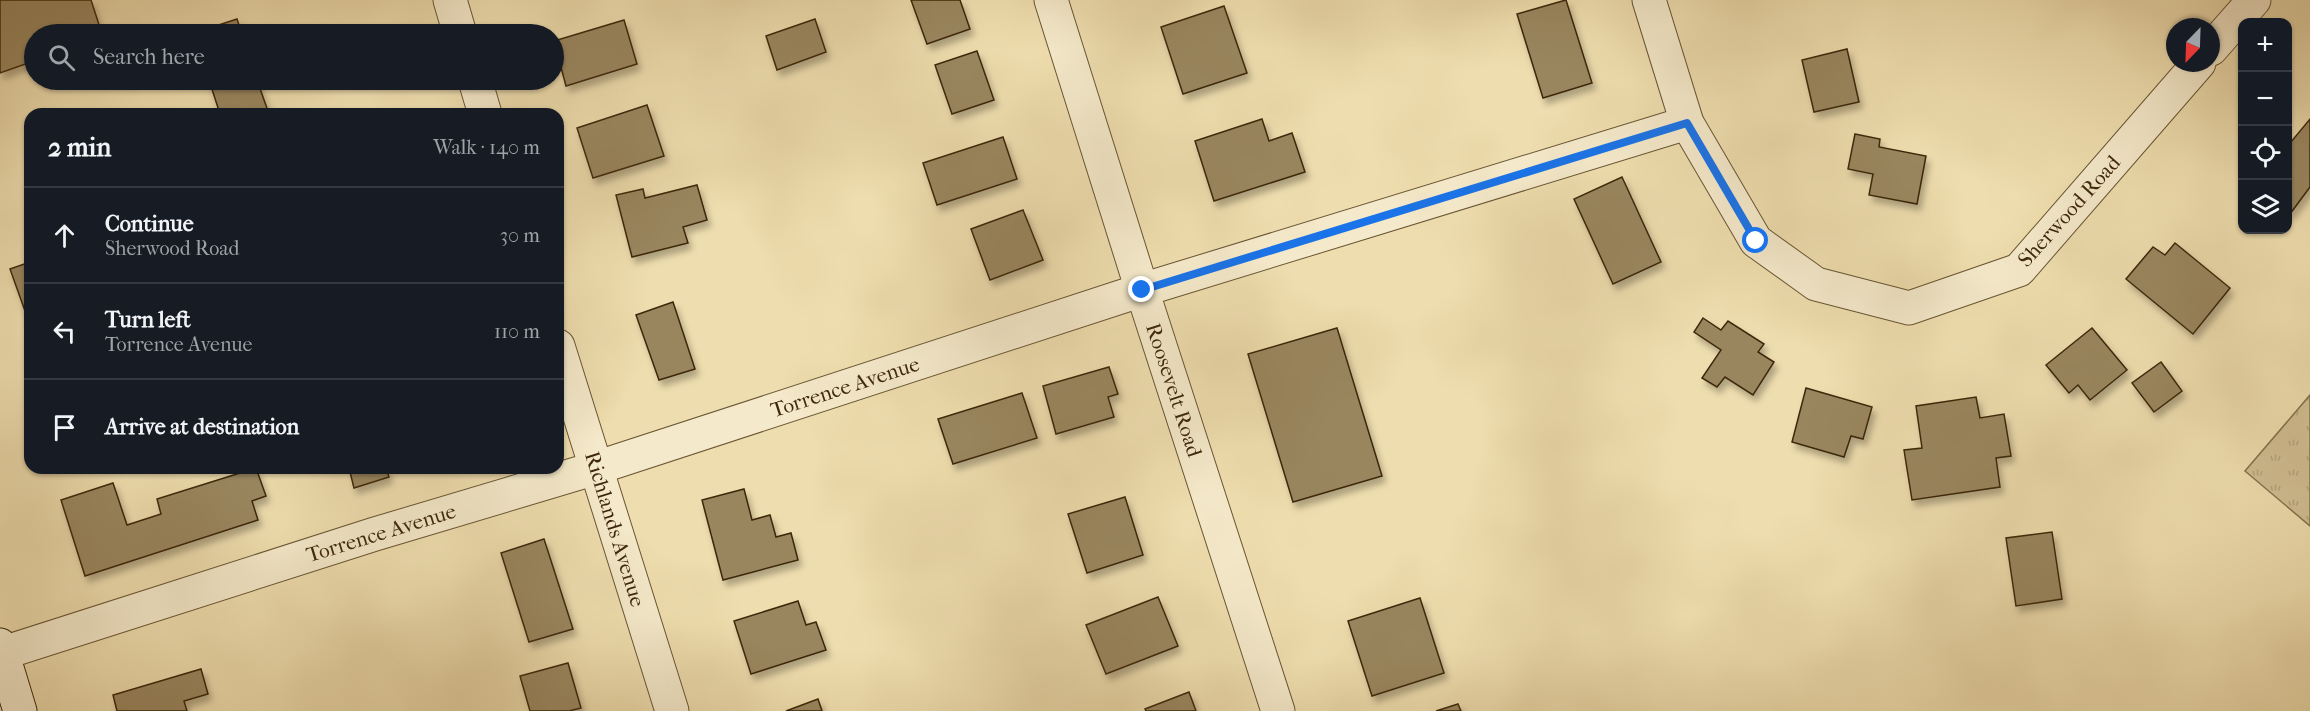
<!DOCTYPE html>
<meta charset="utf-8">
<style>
:root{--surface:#171b24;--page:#20242c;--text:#f1f3f6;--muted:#9ea1a6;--line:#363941}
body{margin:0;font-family:"IM FELL French Canon",serif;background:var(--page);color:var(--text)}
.controls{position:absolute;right:18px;top:18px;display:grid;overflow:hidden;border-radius:12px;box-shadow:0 2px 4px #0004}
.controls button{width:54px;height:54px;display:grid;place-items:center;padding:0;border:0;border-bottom:2px solid var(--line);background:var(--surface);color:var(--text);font:30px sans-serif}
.compass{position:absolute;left:2166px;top:18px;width:54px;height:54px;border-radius:50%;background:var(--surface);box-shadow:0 2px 4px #0004;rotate:203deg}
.stop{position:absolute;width:18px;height:18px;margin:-14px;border:4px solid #1a73e8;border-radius:50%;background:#fff}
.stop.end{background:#1a73e8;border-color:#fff;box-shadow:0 2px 6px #0008}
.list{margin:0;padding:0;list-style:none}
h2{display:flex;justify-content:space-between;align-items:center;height:78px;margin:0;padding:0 24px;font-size:26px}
h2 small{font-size:20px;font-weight:400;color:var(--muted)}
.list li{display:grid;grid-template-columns:39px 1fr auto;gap:18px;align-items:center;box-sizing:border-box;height:96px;padding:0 24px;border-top:2px solid var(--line)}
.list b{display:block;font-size:22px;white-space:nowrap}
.list p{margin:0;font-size:20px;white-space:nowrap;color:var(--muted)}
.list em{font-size:20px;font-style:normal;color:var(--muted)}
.icon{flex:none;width:33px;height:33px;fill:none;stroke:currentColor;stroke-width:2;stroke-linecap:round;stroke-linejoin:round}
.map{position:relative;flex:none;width:2310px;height:711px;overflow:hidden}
.search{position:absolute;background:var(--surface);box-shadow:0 2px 4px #0004;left:24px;top:24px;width:540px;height:66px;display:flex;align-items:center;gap:15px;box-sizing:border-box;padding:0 21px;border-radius:33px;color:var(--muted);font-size:22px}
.panel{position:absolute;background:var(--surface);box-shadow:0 2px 4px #0004;left:24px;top:108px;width:540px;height:366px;border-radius:18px}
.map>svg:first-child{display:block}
</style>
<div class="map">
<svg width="2310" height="711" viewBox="0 0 2310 711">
<defs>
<pattern id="grass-tufts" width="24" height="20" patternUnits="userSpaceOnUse" patternTransform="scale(1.5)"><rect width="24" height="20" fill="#d0be92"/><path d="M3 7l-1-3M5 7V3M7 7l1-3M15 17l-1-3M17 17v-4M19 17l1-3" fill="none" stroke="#b4a37d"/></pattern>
<filter id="shadow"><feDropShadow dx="3.5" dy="6" stdDeviation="3" flood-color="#0004"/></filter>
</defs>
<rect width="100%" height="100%" fill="#eeddae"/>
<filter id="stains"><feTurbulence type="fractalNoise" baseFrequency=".00333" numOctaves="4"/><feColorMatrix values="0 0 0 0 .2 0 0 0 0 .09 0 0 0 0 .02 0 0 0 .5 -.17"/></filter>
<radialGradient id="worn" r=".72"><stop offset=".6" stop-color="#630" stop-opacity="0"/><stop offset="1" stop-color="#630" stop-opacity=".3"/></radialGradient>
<path fill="url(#grass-tufts)" stroke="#86734e" stroke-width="1.5" d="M2310 395V526L2245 471Z"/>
<g fill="#99865f" stroke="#3d280a" stroke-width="1.5" filter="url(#shadow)">
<path d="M0 0H91L102 34H34V61L0 73Z"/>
<path d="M911 0H960L970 29 927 44Z"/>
<path d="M1566 0 1592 83 1543 98 1517 14Z"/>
<path d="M1224 6 1247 73 1183 94 1161 27Z"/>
<path d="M237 19 242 34H194V33Z"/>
<path d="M815 19 826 52 777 70 766 36Z"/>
<path d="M624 20 637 64 566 86 554 41Z"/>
<path d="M1847 49 1859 102 1814 112 1802 60Z"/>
<path d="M977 51 994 100 952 114 935 65Z"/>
<path d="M209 80H257L269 114H220Z"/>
<path d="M647 105 664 156 593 178 577 128Z"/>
<path d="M1262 119 1269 141 1292 133 1305 172 1214 201 1195 141Z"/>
<path d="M2310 119V187L2290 214 2288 212V139L2291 142Z"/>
<path d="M1855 134 1880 139 1879 147 1926 156 1917 204 1869 195 1873 174 1848 169Z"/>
<path d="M1003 137 1017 179 937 205 923 163Z"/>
<path d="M1622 177 1661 262 1613 284 1574 199Z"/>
<path d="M697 185 707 220 683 227 688 243 632 257 616 195 643 189 645 198Z"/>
<path d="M1023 210 1043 260 990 280 971 229Z"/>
<path d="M2175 243 2230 288 2193 334 2126 279 2153 247 2165 255Z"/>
<path d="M30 262V325L10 269Z"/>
<path d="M673 302 695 369 659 380 636 315Z"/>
<path d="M1703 318 1721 330 1728 321 1764 344 1758 352 1774 362 1753 395 1725 377 1717 387 1702 378 1721 350 1694 332Z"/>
<path d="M1337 328 1382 476 1293 502 1248 354Z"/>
<path d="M2092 328 2127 370 2090 400 2078 385 2069 393 2046 365Z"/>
<path d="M2161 362 2182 391 2154 412 2132 383Z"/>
<path d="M1109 367 1118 394 1108 397 1114 417 1056 434 1043 386Z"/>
<path d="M1806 388 1872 407 1863 439 1851 436 1844 457 1792 442Z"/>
<path d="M1022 393 1037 438 953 464 938 419Z"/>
<path d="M1976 397 1980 418 2004 414 2011 456 1996 458 2000 487 1912 500 1904 450 1922 448 1916 406Z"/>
<path d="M256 468 266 496 252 501 258 520 85 576 61 500 113 483 127 525 161 514 157 499Z"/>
<path d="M349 468H386L389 477 354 488Z"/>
<path d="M744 489 752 520 770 515 776 537 791 533 798 560 723 580 702 500Z"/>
<path d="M1125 497 1143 555 1087 573 1068 514Z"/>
<path d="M2052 532 2062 599 2016 606 2006 538Z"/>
<path d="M544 539 573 629 529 642 501 553Z"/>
<path d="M1158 597 1178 646 1106 674 1086 625Z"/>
<path d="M1420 598 1444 673 1372 696 1348 621Z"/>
<path d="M798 601 806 625 816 622 826 650 751 674 734 621Z"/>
<path d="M568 663 581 708 569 711H530L520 676Z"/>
<path d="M201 669 208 694 184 701 187 711H117L113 695Z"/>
<path d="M1189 692 1196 711H1146L1145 709Z"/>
<path d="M818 699 822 711H786Z"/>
<path d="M1458 704 1461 711H1436Z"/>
</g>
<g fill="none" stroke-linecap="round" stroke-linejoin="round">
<g stroke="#695533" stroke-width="35">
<g id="street">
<path d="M450 0 460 34"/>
<path d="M1051 0 1142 290 1278 711"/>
<path d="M1649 0 1687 123 1756 241 1816 284 1909 308 2019 270 2199 63"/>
<path d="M2211 49 2254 0"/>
<path d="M475 80 485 114"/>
<path d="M558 346 672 711"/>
<path d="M3 653 375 534 596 468 1142 290 1687 123"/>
</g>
</g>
<g stroke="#3d280a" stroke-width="35">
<path id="secondary" d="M0 645 20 711"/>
</g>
<use href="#street" stroke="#f4e9ca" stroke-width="33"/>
<use href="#secondary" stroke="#f4e9ca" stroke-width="33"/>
</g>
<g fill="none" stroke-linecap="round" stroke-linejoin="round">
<path stroke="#1a73e8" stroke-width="8" d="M1142 290 1687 123 1756 241"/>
</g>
<g text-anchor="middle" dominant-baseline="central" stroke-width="5" stroke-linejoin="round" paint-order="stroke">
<g font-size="21" fill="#3d280a" stroke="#f4e9ca">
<text transform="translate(2069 211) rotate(-48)">Sherwood Road</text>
<text transform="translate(845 387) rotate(-18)">Torrence Avenue</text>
<text transform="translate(1174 390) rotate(72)">Roosevelt Road</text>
<text transform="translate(615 529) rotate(73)">Richlands Avenue</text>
<text transform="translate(381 533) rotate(-17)">Torrence Avenue</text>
</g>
</g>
<rect width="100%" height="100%" filter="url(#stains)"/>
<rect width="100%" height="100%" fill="url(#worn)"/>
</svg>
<div class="controls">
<button>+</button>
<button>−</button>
<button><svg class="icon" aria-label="locate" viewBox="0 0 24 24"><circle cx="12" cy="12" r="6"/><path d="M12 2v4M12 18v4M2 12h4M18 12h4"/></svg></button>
<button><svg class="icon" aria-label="layers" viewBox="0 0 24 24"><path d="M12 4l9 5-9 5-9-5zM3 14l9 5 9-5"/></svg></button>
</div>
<svg class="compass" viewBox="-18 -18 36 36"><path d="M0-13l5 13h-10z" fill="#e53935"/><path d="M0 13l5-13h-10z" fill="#9ea1a6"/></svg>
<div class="stop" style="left:1756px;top:241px"></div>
<div class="stop end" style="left:1142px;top:290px"></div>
<div class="search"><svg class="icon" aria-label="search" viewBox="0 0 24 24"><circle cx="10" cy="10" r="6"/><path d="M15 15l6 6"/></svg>Search here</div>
<section class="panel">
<h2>2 min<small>Walk · 140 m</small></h2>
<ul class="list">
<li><svg class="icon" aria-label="ahead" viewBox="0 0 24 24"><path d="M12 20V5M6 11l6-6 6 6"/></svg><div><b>Continue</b><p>Sherwood Road</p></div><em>30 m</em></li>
<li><svg class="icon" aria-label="left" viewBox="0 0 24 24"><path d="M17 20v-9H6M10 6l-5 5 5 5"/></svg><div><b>Turn left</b><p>Torrence Avenue</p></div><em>110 m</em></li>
<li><svg class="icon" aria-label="arrive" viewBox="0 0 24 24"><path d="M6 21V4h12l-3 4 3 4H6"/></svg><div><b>Arrive at destination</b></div></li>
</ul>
</section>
</div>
